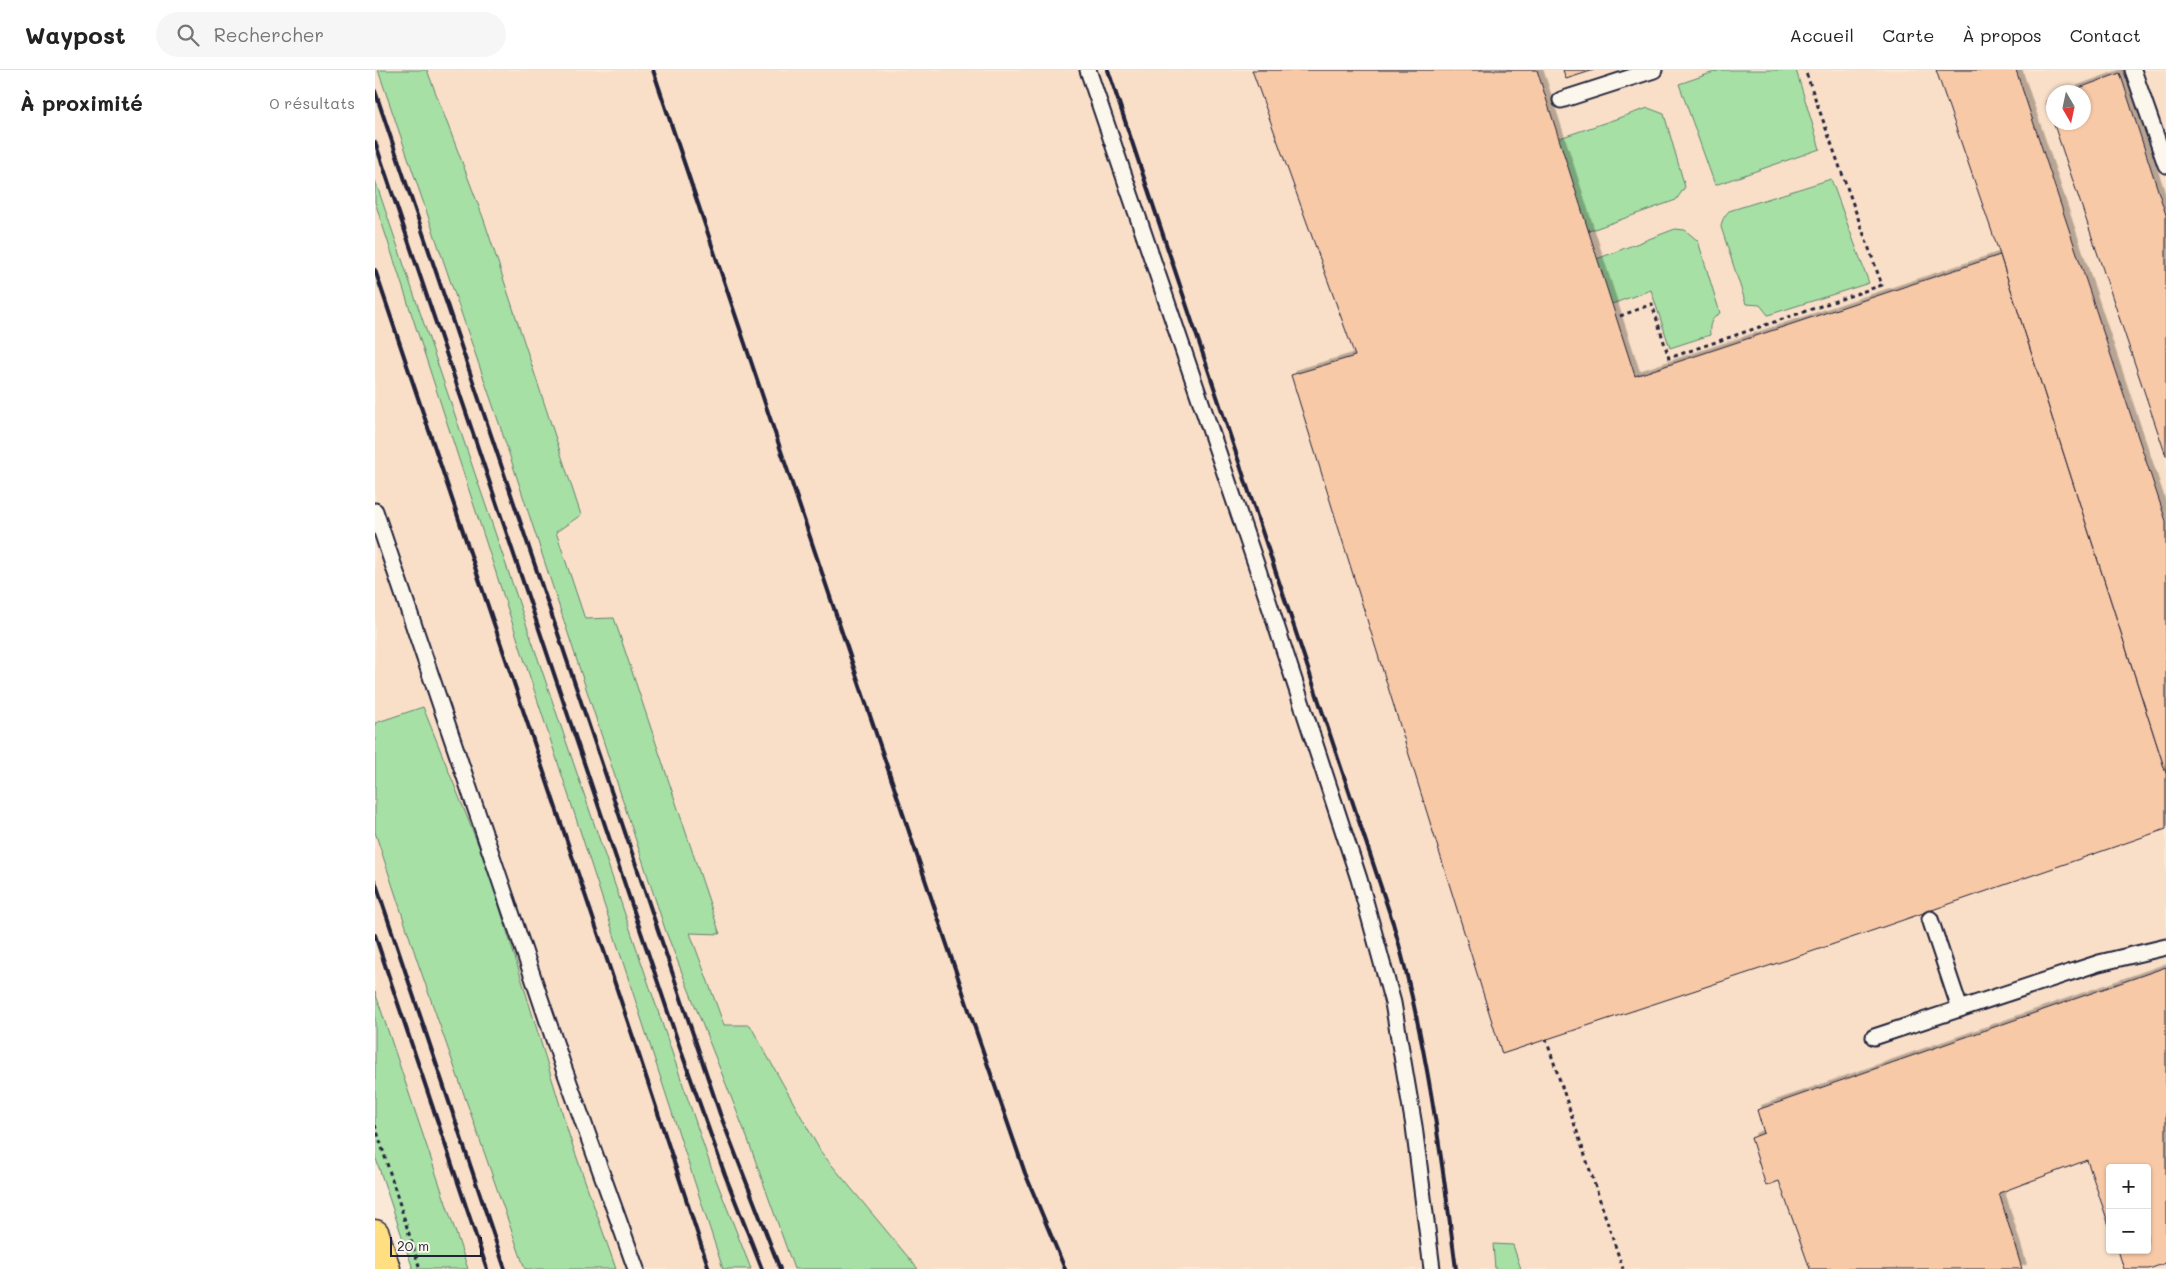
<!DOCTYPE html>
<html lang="fr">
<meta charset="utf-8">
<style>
:root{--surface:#fff;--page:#f6f6f6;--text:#222;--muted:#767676;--line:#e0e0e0}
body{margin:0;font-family:Mali,sans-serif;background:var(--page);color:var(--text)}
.controls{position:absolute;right:15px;bottom:15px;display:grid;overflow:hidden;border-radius:5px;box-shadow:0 1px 4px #0004}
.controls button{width:45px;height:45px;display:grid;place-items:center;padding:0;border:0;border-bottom:1px solid var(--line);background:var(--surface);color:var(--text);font:25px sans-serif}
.compass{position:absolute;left:1671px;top:15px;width:45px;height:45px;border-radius:50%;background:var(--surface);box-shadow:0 1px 4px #0004;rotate:171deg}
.scale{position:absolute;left:15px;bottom:12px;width:92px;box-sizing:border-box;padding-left:5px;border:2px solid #22223b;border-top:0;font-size:14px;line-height:18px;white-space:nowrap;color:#22223b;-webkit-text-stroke:4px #fbf7ec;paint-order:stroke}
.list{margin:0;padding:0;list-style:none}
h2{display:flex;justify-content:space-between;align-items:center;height:65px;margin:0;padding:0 20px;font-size:21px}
h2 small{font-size:16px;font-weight:400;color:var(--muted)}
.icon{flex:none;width:28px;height:28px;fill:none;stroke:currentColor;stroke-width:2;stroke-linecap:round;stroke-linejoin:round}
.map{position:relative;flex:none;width:1791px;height:1199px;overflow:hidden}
header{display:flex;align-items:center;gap:30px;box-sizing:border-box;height:70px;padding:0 25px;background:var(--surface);border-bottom:1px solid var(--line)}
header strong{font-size:24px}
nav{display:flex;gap:28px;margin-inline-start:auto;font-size:18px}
.search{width:350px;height:45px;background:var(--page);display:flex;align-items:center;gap:12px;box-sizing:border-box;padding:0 18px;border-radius:28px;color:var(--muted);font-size:19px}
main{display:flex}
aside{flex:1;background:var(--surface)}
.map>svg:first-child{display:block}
</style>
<header>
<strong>Waypost</strong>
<div class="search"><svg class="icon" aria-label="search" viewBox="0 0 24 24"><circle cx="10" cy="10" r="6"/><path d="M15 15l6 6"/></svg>Rechercher</div>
<nav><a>Accueil</a><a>Carte</a><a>À propos</a><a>Contact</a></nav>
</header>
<main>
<aside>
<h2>À proximité<small>0 résultats</small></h2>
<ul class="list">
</ul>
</aside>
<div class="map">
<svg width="1791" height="1199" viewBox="0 0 1791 1199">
<defs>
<filter id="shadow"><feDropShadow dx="4.5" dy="-4.5" stdDeviation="0" flood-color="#0004"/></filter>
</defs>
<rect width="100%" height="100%" fill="#fae9d7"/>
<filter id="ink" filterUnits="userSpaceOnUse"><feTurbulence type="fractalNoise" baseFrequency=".02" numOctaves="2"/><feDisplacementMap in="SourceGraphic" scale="10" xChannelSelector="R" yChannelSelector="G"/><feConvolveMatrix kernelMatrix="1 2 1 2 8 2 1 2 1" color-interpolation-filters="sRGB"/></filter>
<g filter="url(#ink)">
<path fill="#f9dfc8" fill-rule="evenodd" d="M0 0H1791V1199H80L0 967ZM1678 22H1708V52H1678ZM1735 1098H1772V1180H1735Z"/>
<g fill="#a6e0a5" stroke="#648170">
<path d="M3 0H52L109 150 206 445 181 462 210 549 239 548 345 864 315 863 349 955H375L446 1082 543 1199H419L373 1070 291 862 125 356Z"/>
<path d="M1345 0H1421L1445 79 1340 115 1304 14Z"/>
<path d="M1273 38 1289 44 1310 117 1301 130 1211 162 1182 69Z"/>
<path d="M1456 109 1494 213 1393 245 1385 235 1371 234 1346 157C1347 150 1349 146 1354 141Z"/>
<path d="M0 110 336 1097 376 1199H348L0 132Z"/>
<path d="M1300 159 1310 160 1323 171 1345 243C1336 249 1334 254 1335 265L1295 278 1276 220 1234 235 1219 190Z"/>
<path d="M48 637 113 799 195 1068 241 1199H150L42 890 0 762V653Z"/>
<path d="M0 922 93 1199H38L0 1086Z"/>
<path d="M1118 1174 1138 1175 1146 1199H1120Z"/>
</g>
<g fill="#f7c9a6" stroke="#22223b" filter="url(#shadow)">
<path d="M877 0H1162L1260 306 1625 185 1791 703V759L1430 884 1127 984 916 305 980 286Z"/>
<path d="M1188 0H1219L1191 9Z"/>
<path d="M1561 0H1641L1791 451V703L1625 185Z"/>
<path d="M1745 3 1791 145V386L1671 31 1678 28V52H1708V22H1693Z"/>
<path d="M1791 897V1193L1774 1199H1749L1743 1180H1772V1098H1735V1158L1712 1090 1624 1123 1647 1199H1435L1404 1111 1391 1116 1376 1068 1389 1063 1382 1040Z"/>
</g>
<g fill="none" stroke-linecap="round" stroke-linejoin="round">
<g stroke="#22223b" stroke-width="19">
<g id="lane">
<path d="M713 0 883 500 984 809 1018 933 1039 1056 1057 1199"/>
<path d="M1758 0 1791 95"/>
<path d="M1186 30 1279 0"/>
<path d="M0 441 188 996 261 1199"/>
<path d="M1555 849 1585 939"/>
<path d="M1499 967 1724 893 1791 877"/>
</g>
</g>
<g stroke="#22223b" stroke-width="31">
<path id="primary" d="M0 1164 11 1199"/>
</g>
<g stroke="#22223b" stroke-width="3" stroke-dasharray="4 4" stroke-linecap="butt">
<path d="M1245 246 1277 234 1294 288 1507 215 1430 0"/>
<path d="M1171 969 1248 1199"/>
<path d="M0 1055 45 1199"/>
</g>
<use href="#lane" stroke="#fbf7ec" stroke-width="15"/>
<use href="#primary" stroke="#ffdf80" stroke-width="28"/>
<g stroke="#22223b" stroke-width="4">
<path d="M278 0 599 955 650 1103 690 1199"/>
<path d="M733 0 1018 853C1051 967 1066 1082 1081 1199"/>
<path d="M0 21 345 1044 405 1199"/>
<path d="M0 72 305 978 350 1105 387 1199"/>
<path d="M0 200 262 979 334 1199"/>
<path d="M0 811 130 1199"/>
<path d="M0 865 112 1199"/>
</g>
</g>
</g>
</svg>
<div class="controls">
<button>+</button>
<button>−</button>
</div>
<svg class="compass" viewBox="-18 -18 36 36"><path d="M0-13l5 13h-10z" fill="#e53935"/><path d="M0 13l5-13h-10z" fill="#767676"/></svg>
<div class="scale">20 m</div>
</div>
</main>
